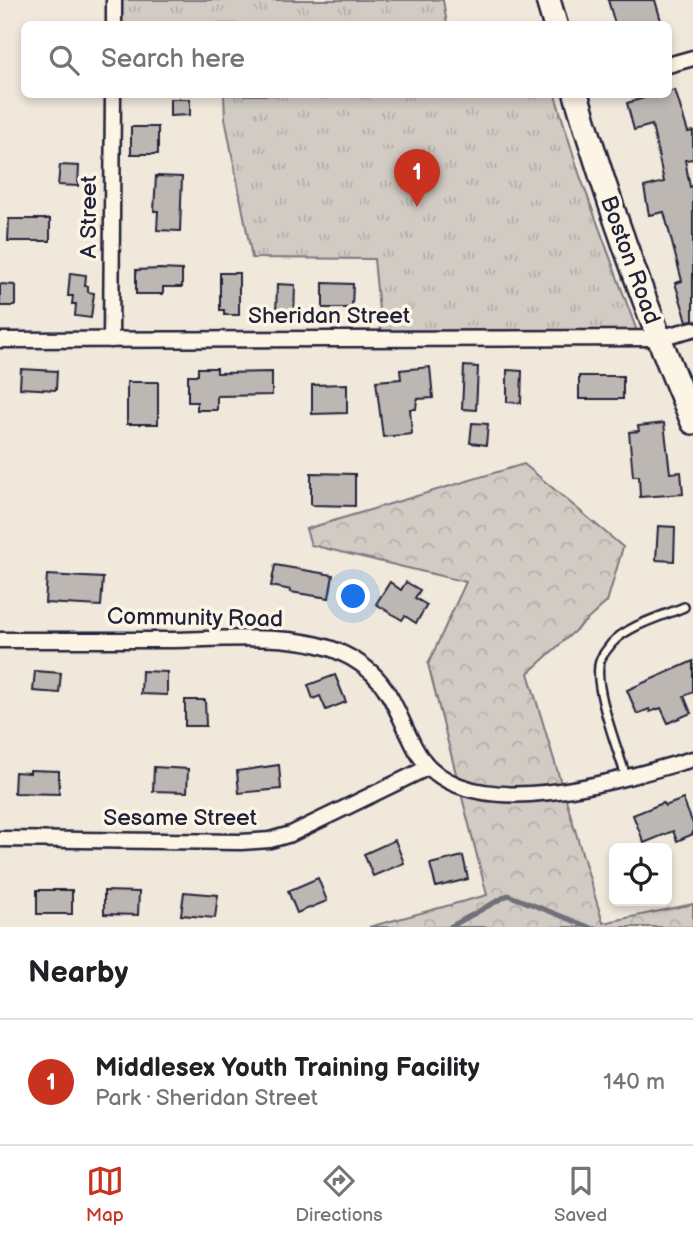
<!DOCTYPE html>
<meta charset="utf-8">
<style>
:root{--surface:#fff;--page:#f6f6f6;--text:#202124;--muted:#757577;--line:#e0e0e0;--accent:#c8321e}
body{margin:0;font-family:"Balsamiq Sans",sans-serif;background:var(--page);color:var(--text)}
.controls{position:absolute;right:21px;bottom:21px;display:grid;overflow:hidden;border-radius:10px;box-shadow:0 4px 10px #0003}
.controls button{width:63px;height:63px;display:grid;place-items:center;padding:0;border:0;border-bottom:2px solid var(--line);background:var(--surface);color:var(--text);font:35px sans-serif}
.you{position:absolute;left:354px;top:597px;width:24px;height:24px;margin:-18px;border:5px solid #fff;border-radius:50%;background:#1a73e8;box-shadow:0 0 0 10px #1a73e833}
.badge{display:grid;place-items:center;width:46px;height:46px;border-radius:50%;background:var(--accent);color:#fff;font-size:23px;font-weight:700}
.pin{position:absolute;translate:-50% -58px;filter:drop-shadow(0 2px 4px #0008)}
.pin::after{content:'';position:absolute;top:37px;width:24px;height:21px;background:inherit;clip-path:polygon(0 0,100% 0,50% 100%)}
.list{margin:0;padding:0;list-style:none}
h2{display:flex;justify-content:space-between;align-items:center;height:91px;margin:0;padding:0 28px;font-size:30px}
h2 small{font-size:23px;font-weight:400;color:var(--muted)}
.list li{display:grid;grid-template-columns:46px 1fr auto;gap:21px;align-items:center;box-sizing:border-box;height:126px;padding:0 28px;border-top:2px solid var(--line)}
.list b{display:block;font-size:26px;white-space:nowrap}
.list p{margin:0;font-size:23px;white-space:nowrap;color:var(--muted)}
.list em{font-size:23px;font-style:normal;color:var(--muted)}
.icon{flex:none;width:38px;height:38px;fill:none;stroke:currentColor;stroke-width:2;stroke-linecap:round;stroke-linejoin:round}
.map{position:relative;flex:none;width:693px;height:927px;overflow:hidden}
.search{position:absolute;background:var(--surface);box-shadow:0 4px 10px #0003;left:21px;right:21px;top:21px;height:77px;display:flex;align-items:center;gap:18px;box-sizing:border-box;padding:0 24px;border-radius:10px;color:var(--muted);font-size:26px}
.sheet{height:217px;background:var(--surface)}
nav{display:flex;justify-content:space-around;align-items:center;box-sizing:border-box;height:98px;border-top:2px solid var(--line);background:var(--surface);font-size:19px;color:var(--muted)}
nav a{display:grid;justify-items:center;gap:4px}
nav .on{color:var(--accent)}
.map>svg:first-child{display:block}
</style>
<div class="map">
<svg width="693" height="927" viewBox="0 0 693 927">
<defs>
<pattern id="forest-crowns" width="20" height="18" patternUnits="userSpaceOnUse" patternTransform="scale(1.75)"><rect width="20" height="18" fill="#d1cbc3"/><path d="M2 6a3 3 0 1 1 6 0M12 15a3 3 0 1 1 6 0" fill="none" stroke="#b3aea8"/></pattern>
<pattern id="park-tufts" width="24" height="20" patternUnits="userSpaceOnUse" patternTransform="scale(1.75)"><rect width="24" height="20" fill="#d1cbc3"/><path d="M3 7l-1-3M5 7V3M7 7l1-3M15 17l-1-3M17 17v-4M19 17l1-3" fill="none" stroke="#b3aea8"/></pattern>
</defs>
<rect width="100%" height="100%" fill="#efe8db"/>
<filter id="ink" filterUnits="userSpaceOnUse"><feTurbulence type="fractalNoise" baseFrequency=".0143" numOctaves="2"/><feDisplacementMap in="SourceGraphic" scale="14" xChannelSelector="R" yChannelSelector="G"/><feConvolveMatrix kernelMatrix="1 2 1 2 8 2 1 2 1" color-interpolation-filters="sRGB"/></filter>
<g filter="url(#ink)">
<path fill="url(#forest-crowns)" stroke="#7a767f" stroke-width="2" d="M524 464 623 547 607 602 528 673 603 923 693 904V927H369L487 895 428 664 466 582 311 545 306 529Z"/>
<g fill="url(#park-tufts)" stroke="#7a767f" stroke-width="2">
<path d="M119 0H443L447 24H119Z"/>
<path d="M224 95H555L579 173 638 334 381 331 374 259 252 258 225 118Z"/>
</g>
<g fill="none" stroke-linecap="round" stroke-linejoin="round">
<path stroke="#716f79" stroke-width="5" d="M450 927 508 895 589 927"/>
</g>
<g fill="#bcb7b3" stroke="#22223b" stroke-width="2">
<path d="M608 0H655L662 24H615Z"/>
<path d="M675 90 688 132 693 131V159L685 160 690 187 693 186V320L687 321 675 283 682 281 664 212 649 215 644 187 664 182 652 125 634 130 627 103 658 94H668V92Z"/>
<path d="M170 99H190V115L170 116Z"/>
<rect x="131" y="127" width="27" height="27"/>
<path d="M60 165 79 166 78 186 58 185Z"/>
<path d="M156 176 182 177 180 231 157 230 158 211H154Z"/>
<path d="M9 219H50V241H8Z"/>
<path d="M160 269 182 270V287H163V294H136V270Z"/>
<path d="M70 273 86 275 85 286H88V292L94 293 91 318 75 316 76 304H72L73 296H68Z"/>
<path d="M220 273H239V315H224V310H220Z"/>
<path d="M323 283 353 284 352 308H323Z"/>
<path d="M0 284 15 285V306H0Z"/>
<path d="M277 284 295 285 294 316 276 315Z"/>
<path d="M464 366 478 367 476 410 462 409Z"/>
<path d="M430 367 433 398 417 399 416 409H410L412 434 383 437 376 381 401 379 400 370Z"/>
<path d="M198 368H217V373L272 372V395L217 396V410H197V402H188V375H198Z"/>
<path d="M21 369 57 371 56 390 20 388Z"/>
<path d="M507 370 522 371 521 403 507 402Z"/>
<rect x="579" y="376" width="44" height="23"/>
<rect x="127" y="382" width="31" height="42"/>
<path d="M347 384V413L312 414V385Z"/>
<path d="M472 423 488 424 486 445 470 443Z"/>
<path d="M664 423 670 473 681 472 683 494 640 497 639 476H633L629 432 639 431 638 426Z"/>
<path d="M311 473 355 474V506L311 505Z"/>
<path d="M658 526 675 527 674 561 656 560Z"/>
<path d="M275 565 333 575 329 598 290 592 291 590 271 586Z"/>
<path d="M47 575 103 578 101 606 45 603Z"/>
<path d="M390 582 401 590 406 582 420 590 415 598 427 605 416 623 405 616 402 620 376 604Z"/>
<path d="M693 661V692L684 696 691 713 668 723 661 708 650 712 649 709 637 714 627 690Z"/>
<path d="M35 671 61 673 59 693 33 691Z"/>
<path d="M142 671 167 672V695L141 694Z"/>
<path d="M335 675 346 702 326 710 320 696 313 699 308 685Z"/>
<path d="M185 700H205L206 726H185Z"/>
<path d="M279 765 281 789 239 793 237 771Z"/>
<path d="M154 767 188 769 187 792 153 791Z"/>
<path d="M30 770 59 771V794L14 793 15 772 30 773Z"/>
<path d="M683 799 693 824V834L677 841 673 831 644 843 633 815 663 803 665 806Z"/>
<path d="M395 840 404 863 373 876 364 854Z"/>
<path d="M463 856 468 879 436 887 430 864Z"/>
<path d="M318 878 327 901 297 913 288 891Z"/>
<rect x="37" y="890" width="35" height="24"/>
<path d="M104 891 139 892 138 915 104 914Z"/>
<path d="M184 892 218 895 215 918 181 915Z"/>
</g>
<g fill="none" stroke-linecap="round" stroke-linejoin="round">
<g stroke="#22223b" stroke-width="12">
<path id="lane" d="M626 777C619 752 592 685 600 661 601 656 608 648 612 643 629 625 661 617 684 607"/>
</g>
<g stroke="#22223b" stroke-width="19">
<g id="street">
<path d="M114 24V0"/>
<path d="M668 65 693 58"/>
<path d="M0 340 658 338 693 329"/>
<path d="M111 340 113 94"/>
<path d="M0 640C58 640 116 640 175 640 222 639 294 633 337 651 388 673 391 701 414 746 457 834 621 779 693 759"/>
<path d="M0 839 241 842 270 840 291 834 427 768"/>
</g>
</g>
<g stroke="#22223b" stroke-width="28">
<g id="primary">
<path d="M548 0 555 24"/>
<path d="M576 94C609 206 648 315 693 422"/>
</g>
</g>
<use href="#lane" stroke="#fcf5e5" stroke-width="7"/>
<use href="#street" stroke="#fcf5e5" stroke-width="14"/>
<use href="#primary" stroke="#fcf5e5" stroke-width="23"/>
</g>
</g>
<g text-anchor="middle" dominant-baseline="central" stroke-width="7" stroke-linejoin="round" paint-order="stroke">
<g font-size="23" fill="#22223b" stroke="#fcf5e5">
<text transform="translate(89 217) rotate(-90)">A Street</text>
<text transform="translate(630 260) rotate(70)">Boston Road</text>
<text x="329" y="316">Sheridan Street</text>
<text transform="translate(195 618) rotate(1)">Community Road</text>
<text x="180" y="818">Sesame Street</text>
</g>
</g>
</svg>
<div class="controls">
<button><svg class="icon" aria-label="locate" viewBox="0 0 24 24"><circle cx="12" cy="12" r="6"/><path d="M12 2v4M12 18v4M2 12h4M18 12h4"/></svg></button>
</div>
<div class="you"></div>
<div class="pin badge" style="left:417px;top:207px">1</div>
<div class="search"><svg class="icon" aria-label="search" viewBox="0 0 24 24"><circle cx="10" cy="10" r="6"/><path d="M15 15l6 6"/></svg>Search here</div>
</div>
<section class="sheet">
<h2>Nearby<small></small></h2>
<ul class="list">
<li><span class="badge">1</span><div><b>Middlesex Youth Training Facility</b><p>Park · Sheridan Street</p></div><em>140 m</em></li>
</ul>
</section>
<nav>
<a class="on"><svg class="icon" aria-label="map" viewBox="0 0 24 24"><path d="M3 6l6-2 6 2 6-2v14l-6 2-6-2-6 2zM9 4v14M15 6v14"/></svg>Map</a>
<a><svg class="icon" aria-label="directions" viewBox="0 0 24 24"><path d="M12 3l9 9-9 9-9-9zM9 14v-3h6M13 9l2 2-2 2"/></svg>Directions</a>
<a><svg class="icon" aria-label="saved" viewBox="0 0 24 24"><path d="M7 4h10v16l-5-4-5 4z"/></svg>Saved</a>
</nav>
